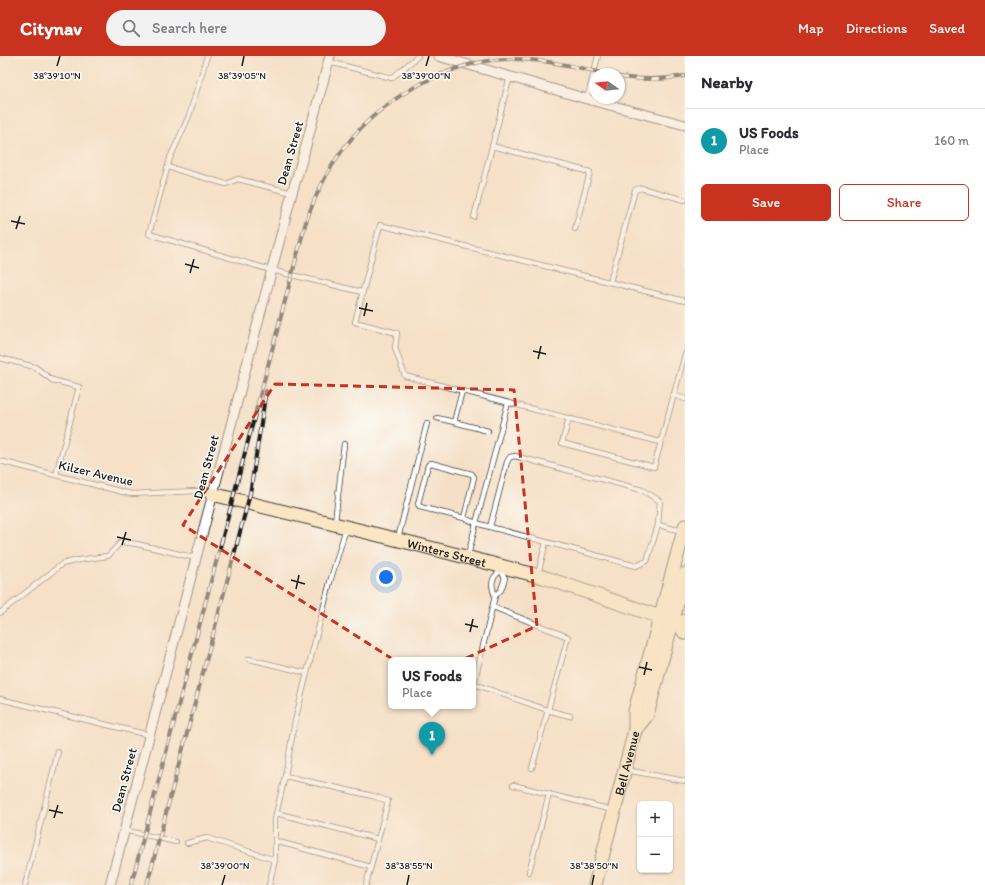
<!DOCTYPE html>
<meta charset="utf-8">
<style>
:root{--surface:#fff;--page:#f2f2f3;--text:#2b2b33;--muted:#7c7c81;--line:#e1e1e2;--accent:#c8321e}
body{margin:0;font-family:Itim,sans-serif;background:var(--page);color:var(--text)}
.controls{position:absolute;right:12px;bottom:12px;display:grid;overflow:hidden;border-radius:6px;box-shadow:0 1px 3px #0004}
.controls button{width:36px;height:36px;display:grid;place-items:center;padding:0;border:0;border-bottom:1px solid var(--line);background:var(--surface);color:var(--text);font:20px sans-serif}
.compass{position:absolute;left:589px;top:12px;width:36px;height:36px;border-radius:50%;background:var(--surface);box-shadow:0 1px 3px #0004;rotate:284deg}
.you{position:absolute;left:386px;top:521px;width:14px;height:14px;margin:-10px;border:3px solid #fff;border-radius:50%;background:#1a73e8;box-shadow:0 0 0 6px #1a73e833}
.badge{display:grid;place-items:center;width:26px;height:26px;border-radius:50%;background:var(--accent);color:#fff;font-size:13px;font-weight:700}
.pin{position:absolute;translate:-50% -33px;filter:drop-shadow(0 1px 2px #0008)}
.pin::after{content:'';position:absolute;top:21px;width:14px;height:12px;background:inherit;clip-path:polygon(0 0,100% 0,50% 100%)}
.popup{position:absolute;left:388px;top:601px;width:88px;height:52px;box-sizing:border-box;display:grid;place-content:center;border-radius:6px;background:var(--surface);filter:drop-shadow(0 1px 3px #0005);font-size:13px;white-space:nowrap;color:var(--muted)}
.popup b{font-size:15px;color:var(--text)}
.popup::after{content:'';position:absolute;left:50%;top:100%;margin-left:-8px;border:8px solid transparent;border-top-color:var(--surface)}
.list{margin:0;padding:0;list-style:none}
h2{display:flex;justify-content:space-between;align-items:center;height:52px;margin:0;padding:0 16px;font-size:17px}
h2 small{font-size:13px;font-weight:400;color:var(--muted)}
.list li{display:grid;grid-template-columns:26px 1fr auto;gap:12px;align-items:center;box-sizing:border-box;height:64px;padding:0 16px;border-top:1px solid var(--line)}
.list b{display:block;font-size:15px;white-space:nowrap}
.list p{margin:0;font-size:13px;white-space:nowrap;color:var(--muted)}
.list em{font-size:13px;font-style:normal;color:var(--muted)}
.actions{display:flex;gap:8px;padding:12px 16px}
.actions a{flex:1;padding:9px 0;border:1px solid var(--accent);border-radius:6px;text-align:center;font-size:14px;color:var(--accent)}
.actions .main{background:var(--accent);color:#fff}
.icon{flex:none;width:22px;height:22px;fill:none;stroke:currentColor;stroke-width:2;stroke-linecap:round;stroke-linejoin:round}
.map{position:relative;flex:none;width:685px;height:829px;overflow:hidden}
header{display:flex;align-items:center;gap:24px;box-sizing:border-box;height:56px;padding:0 20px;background:var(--accent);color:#fff}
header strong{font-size:19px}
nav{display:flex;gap:22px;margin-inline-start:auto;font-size:14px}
.search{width:280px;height:36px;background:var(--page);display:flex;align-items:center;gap:10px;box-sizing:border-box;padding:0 14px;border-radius:22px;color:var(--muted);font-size:15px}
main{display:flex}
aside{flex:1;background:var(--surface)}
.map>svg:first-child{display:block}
</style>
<header>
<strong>Citynav</strong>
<div class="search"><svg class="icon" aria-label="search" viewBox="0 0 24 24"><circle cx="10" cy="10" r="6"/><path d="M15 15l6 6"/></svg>Search here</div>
<nav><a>Map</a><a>Directions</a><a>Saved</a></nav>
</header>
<main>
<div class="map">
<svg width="685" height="829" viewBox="0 0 685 829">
<rect width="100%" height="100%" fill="#fdfcf7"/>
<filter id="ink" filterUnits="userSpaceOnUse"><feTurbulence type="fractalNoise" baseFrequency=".025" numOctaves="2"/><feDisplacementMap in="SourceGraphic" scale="8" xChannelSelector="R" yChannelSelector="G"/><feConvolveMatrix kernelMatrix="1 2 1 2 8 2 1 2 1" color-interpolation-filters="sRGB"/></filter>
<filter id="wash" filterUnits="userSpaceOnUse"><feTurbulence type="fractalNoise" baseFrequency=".012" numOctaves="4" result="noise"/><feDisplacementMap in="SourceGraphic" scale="16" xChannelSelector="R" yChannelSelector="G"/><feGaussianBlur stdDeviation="0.9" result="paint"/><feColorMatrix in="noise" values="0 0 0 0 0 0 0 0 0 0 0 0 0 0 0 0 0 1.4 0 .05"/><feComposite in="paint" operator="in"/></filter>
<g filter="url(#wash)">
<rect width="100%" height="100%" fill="#f5e0c7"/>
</g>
<g filter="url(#ink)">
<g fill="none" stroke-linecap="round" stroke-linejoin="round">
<g stroke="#3d3936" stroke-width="6">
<g id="lane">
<path d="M207 0 189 60 170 102 149 178 271 214 362 236"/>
<path d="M329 6 392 22 418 0"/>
<path d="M587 43 598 0"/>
<path d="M492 90 590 116 575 173"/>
<path d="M168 111 226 128 238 123 292 137"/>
<path d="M474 161 510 20"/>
<path d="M610 226 635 134 641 132 685 144"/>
<path d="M0 302 35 311 52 324 79 331 56 419"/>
<path d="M462 335 454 366 488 375"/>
<path d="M673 339 685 343"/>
<path d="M437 362 454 366"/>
<path d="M569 362 562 387 654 411 685 298"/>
<path d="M660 386 405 320 395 292 397 277 355 266 380 169 685 245"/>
<path d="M515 400 642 434 660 445 658 469 647 505 636 510 490 471 507 406 510 401Z"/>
<path d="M0 405 131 438 197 435 210 438"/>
<path d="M464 462 474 421 472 418 431 407 428 409 418 448 420 451 464 462 476 467 508 347"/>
<path d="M335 466 344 388"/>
<path d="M658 469 682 475"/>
<path d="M398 482 427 367"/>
<path d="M468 500 476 467 490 471"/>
<path d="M502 511C501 516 499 515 496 519 490 525 492 533 495 540L474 628 547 654 570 660"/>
<path d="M538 518 546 486"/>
<path d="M495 540 501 534 505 522 501 515"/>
<path d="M493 551 568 581 532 712"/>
<path d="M0 557 62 508 78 504 108 500 121 486 137 488 196 502"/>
<path d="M249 603 307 617 330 526 346 472"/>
<path d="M0 643 149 679"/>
<path d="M626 714 685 725"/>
<path d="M285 720 295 665 307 617"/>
<path d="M513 729 612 754"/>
<path d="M276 757 378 783"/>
<path d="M124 774 176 786"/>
<path d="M275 785 371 811"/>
<path d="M187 787 207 782 275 804"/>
<path d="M529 816 549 738"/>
<path d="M25 829 58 696"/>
<path d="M269 829 275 804V763L285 720 373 740 388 745 366 829"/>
</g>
</g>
<g stroke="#3d3936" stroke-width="11">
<g id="street">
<path d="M438 0 587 43 685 69"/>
<path d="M110 829 292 137 304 97 330 0"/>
</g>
</g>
<g stroke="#3d3936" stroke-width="15">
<g id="secondary">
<path id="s1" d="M212 438 415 488 543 521 678 567 685 565"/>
<path d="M678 567 685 577"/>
<path d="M635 674V655L685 470"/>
<path id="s2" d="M595 829 635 674 647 659 685 518"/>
</g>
</g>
<use href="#lane" stroke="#fff" stroke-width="4.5"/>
<use href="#street" stroke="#fff" stroke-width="9"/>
<use href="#secondary" stroke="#fbe6c4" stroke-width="13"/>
<g stroke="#1c1c1c" stroke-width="4">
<g id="rail">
<path d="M619 21C642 24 663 24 685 20"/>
<path d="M131 829 305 169C328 99 369 50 437 20 460 10 486 3 511 3 543 3 575 10 606 18"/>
<path d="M147 829 250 438 266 335"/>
</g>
</g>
<use href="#rail" stroke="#fdfcf7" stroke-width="2.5" stroke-dasharray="8" stroke-linecap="butt"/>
</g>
</g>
<path d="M0 0H685V829H0ZM275 328 514 334 537 570 422 622 183 469Z" fill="#f5e0c7" fill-opacity=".55" fill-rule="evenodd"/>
<path fill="none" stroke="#c8321e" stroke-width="3" stroke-dasharray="8 5" stroke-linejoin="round" d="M275 328 514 334 537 570 422 622 183 469Z"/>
<path fill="none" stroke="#1c1c1c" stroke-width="1.5" d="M57 10 60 0M242 10 244 0M426 10 429 0M11 165 25 168M16 173 20 160M185 208 199 212M190 217 194 203M359 252 373 255M364 260 367 247M533 295 546 298M538 303 541 290M117 481 131 484M122 489 126 476M291 524 305 528M296 533 299 519M465 568 478 571M470 576 473 563M639 611 652 614M644 619 647 606M49 754 63 757M54 762 58 749M222 829 225 819M407 829 409 819M592 829 594 819"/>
<g text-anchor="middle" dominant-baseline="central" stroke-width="3" stroke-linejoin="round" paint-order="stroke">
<g font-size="13" fill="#1c1c1c" stroke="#fdfcf7">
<text transform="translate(290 97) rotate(-74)">Dean Street</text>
<text transform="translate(206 411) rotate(-75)">Dean Street</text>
<text transform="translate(96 417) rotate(13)">Kilzer Avenue</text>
<text stroke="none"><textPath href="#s1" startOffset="242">Winters Street</textPath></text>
<text stroke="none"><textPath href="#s2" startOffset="126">Bell Avenue</textPath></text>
<text transform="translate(124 724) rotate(-75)">Dean Street</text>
</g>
</g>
<g font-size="10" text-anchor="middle" fill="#1c1c1c" stroke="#fdfcf7" stroke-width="3" stroke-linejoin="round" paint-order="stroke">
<text x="57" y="23">38°39'10"N</text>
<text x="242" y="23">38°39'05"N</text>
<text x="426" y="23">38°39'00"N</text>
<text x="225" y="813">38°39'00"N</text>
<text x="409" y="813">38°38'55"N</text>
<text x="594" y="813">38°38'50"N</text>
</g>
</svg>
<div class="controls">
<button>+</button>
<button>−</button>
</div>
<svg class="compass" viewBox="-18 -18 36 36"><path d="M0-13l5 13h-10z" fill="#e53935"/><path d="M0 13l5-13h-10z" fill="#7c7c81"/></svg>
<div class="you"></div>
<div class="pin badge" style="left:432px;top:699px;background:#0f9aa8">1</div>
<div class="popup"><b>US Foods</b>Place</div>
</div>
<aside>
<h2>Nearby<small></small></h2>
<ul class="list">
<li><span class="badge" style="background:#0f9aa8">1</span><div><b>US Foods</b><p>Place</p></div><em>160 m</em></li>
</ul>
<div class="actions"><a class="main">Save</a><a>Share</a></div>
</aside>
</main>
